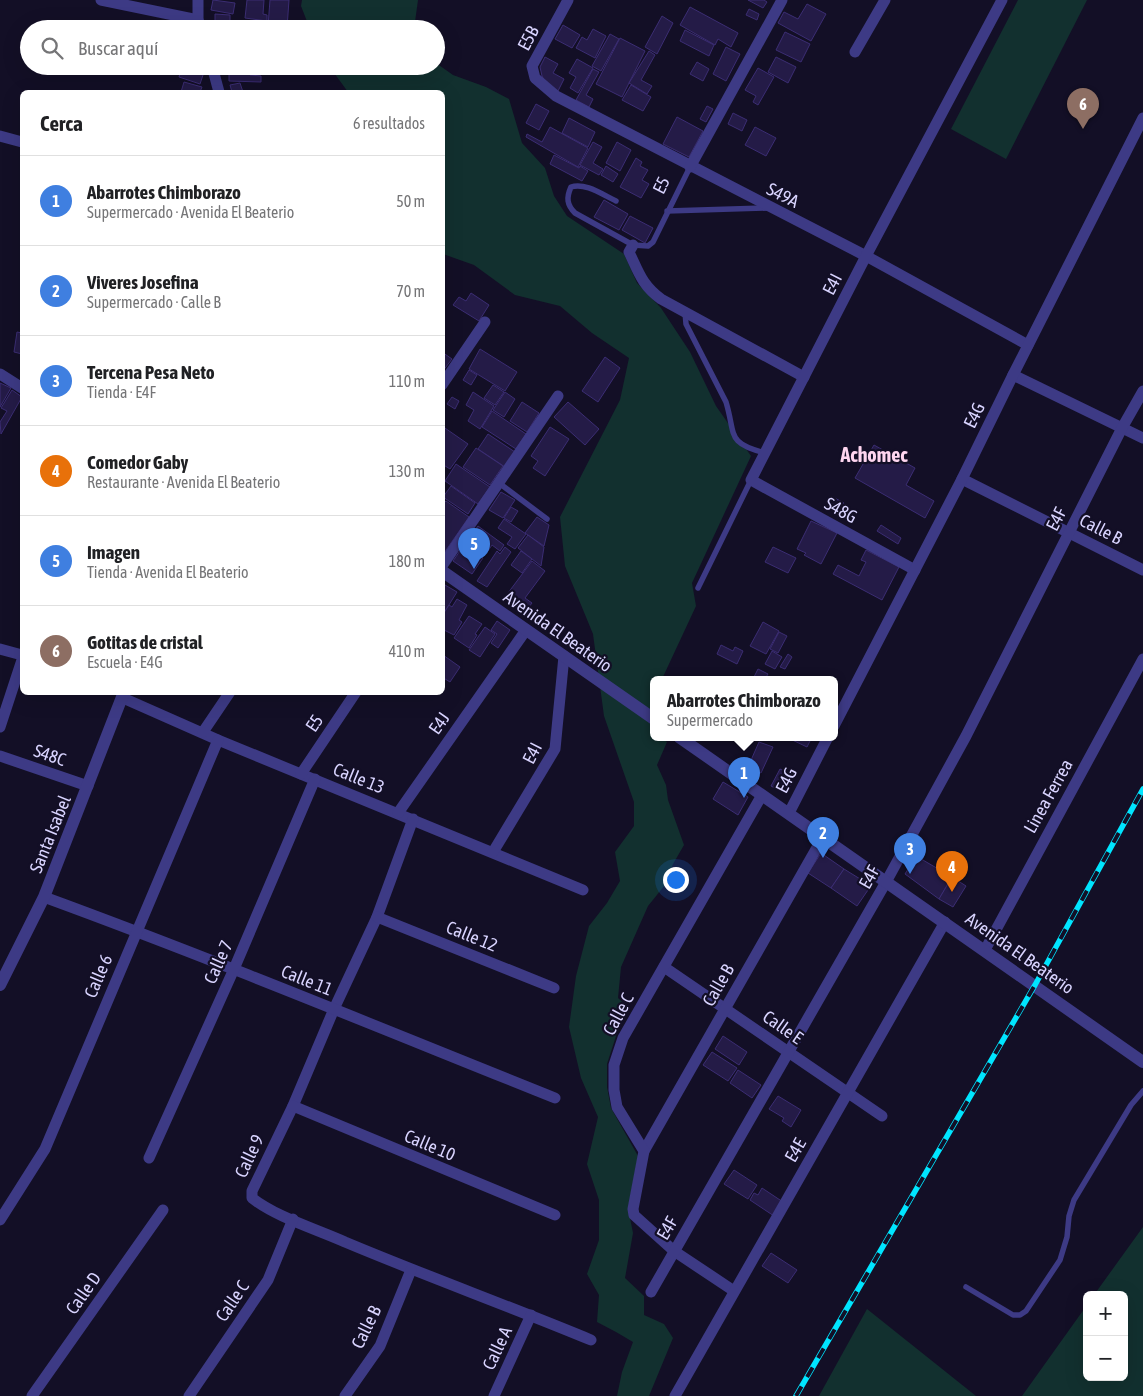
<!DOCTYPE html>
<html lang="es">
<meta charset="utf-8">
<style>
:root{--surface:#fff;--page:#f6f6f6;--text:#202124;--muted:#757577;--line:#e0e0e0;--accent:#b45309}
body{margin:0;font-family:"Asap Condensed",sans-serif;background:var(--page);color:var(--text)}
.controls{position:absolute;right:15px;bottom:15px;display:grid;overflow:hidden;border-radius:8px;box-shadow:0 5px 20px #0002}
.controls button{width:45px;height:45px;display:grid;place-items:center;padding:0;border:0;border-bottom:1px solid var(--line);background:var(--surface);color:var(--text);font:25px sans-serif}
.you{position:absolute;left:675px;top:879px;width:18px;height:18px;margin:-12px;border:4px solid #fff;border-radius:50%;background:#1a73e8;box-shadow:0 0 0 8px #1a73e833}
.badge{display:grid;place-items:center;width:32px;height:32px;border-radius:50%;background:var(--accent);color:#fff;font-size:16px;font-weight:700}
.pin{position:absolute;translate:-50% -41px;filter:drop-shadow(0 1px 2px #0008)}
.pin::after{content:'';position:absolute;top:26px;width:18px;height:15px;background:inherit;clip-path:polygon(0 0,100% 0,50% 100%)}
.popup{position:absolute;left:650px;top:676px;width:188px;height:65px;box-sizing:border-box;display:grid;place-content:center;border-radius:8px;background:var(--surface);filter:drop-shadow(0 1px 4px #0005);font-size:16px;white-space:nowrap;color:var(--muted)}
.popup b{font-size:19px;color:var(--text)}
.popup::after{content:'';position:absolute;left:50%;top:100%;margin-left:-10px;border:10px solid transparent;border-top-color:var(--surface)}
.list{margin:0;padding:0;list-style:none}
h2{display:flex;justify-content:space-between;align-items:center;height:65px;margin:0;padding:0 20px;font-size:21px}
h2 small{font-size:16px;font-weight:400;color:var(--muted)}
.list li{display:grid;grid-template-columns:32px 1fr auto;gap:15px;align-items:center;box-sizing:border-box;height:90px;padding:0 20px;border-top:1px solid var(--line)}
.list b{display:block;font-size:19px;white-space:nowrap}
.list p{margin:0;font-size:16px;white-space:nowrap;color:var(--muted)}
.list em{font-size:16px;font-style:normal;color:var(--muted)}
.icon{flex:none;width:28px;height:28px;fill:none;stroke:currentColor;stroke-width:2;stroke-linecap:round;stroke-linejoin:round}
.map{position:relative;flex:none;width:1143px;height:1396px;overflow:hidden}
.search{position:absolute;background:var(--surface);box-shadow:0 5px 20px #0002;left:20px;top:20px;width:425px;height:55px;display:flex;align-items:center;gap:12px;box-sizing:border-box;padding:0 18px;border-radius:28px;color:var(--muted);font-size:19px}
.panel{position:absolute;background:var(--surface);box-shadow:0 5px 20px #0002;left:20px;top:90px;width:425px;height:605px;border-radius:8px}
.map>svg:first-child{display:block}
</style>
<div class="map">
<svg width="1143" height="1396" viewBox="0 0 1143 1396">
<rect width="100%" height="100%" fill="#130f26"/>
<g fill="#12302f">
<path d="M302 0H418L414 29H310L301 6Z"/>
<path d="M1018 0H1087L1006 159 951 129Z"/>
<path d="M436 63 453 75 486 87 509 99 522 143 545 168 554 196 567 216 624 254 637 283 661 308 690 352 716 406 751 456 692 583 696 606 662 679H654V709L650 729 654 732V737H660L667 742 657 765 666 785 668 800 684 845 673 864 665 885 648 906 621 967 618 998 629 1008 616 1036 607 1064V1087L611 1108 638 1156 628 1208 633 1233 625 1278 644 1296V1315L664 1324 673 1338 649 1396H617L622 1372 633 1342 616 1332 597 1322 599 1295 587 1274 599 1240V1200L587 1164 598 1117 581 1078 569 1027 576 976 589 926 607 903 620 881 615 852 634 826V802L604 716 593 634 565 566 560 517 620 400 629 358 592 333 560 306 515 295 474 265 443 254 442 92H348L329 66H436Z"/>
<path d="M1143 1227V1396H1022L1087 1305V1377H1124V1295H1094Z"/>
<path d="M867 1309 976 1396H819Z"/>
</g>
<g fill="#241b47" stroke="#3b2d73">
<path d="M213 0 235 3 233 14 211 10Z"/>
<path d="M247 0H264L263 14 267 15V21L245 18Z"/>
<path d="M270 0H289L287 28 268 26Z"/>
<path d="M748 0H764L767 2 763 8Z"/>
<path d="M807 4 826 14 811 41 778 23 784 12 798 19Z"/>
<path d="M690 7 738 33 731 47 718 39 715 45 680 25Z"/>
<path d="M749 9 759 14 757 20 746 15Z"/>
<path d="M215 14 230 15V25L215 24Z"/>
<path d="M662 16 673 23 657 54 645 47Z"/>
<path d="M563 25 580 35 572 48 555 39Z"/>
<path d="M593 29 606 36 595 58 576 48 582 37 587 40Z"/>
<path d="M685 30 714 45 709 56 680 41Z"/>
<path d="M785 32 810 44 801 62 776 50Z"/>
<path d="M610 34 619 39 601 71 592 66Z"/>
<path d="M620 38 645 51 622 97 596 84Z"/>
<path d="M726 47 740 54 726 81 713 74Z"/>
<path d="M649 51 655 55 641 80 652 86 647 94 629 83Z"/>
<path d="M545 57 558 64 553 73 564 79 558 91 546 84 542 76 540 67Z"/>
<path d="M776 57 796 67 788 83 768 72Z"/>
<path d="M577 59 593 68 578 93 570 88 576 77 569 73Z"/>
<path d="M697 62 709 69 703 81 690 74Z"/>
<path d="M182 66H196L205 69 200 84 179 77Z"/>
<path d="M229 66 250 67V75L261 76V82L229 81Z"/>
<path d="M758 68 774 77 758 105 753 102 756 96 745 90Z"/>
<path d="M593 69 599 72 586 95 593 99 589 107 576 100Z"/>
<path d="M184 82 202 87 200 92H181Z"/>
<path d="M240 83 243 92H232L230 85Z"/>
<path d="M631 85 651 97 643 111 622 100Z"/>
<path d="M536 104 549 111 539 130 526 123Z"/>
<path d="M707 106 713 109 706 122 700 119Z"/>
<path d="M733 113 747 120 742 131 728 124Z"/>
<path d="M677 117 703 131 689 157 663 144Z"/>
<path d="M569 118 595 132 588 147 562 133Z"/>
<path d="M550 127 588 148 578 167 526 137 527 134 542 142Z"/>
<path d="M755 127 776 138 766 156 745 145Z"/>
<path d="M593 142 602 147 593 163 603 169 599 175 580 165Z"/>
<path d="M617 142 631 150 620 171 606 163Z"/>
<path d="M554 155 579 168 580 166 588 171 582 181 550 164Z"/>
<path d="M636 158 642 162 640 166 648 170 642 180 649 184 641 198 620 187Z"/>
<path d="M606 166 618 174 613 182 601 175Z"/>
<path d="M604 200 628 214 619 230 594 217Z"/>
<path d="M630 216 653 228 645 243 622 230Z"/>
<path d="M471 293 489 305 479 321 453 305 459 297 466 301Z"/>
<path d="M17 332 22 333V354L14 352Z"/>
<path d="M480 349 517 372 505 391 469 369Z"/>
<path d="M442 352 452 359 442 372Z"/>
<path d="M605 357 620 368 598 402 582 391Z"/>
<path d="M469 370 477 375 471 385 463 380Z"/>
<path d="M0 383 11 388 0 407Z"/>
<path d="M493 385 504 392 495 405 484 398Z"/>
<path d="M12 390 22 397 1 434 0 422 7 411 1 408Z"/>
<path d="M473 392 494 406 480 429 468 421 474 410 466 405Z"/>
<path d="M505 392 515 399 504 417 493 410Z"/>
<path d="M452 397 459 401 455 409 447 404Z"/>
<path d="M522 402 539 413 527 432 510 421Z"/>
<path d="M568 402 599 429 585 445 554 417Z"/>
<path d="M492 411 526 434 516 449 482 427Z"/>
<path d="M442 426 468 444 450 469 442 464Z"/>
<path d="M550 427 569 439 545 476 533 468 538 461 531 456Z"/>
<path d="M488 434 515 452 505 467 478 449Z"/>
<path d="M874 445 915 468 906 485 934 501 925 518 855 478Z"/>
<path d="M476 448 503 466 490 485 463 467Z"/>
<path d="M456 464 490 487 478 504 445 481Z"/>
<path d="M451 486 475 503 468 514 443 497Z"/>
<path d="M501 492 515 500 503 518 489 510Z"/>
<path d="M833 497 844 503 838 511 828 505Z"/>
<path d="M446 501 469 517 444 553 442 552V505Z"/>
<path d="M511 507 518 511 511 522 504 518Z"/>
<path d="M537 517 549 525 544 546 525 533Z"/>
<path d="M504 519 526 534 515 549 507 544 512 537 498 528Z"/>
<path d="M811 521 837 533 821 564 804 555 806 553 797 549Z"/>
<path d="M881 525 901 538 898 544 877 531Z"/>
<path d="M478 526 504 545 500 551 492 545 488 551 470 537Z"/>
<path d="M528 535 544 547 541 566 518 548Z"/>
<path d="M464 545 483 558 472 574 453 561Z"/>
<path d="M505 547 511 552 487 587 477 581 497 551 500 554Z"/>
<path d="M773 547 796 558 788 573 765 562Z"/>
<path d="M866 550 899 567 882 600 833 574 838 565 859 576 866 562 861 560Z"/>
<path d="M521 551 532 559 522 573 511 565Z"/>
<path d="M532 561 545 571 525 598 532 603 525 612 505 597Z"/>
<path d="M445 585 457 592 442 616V590Z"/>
<path d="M457 599 467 605 459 620 462 622 454 635 442 629V616L449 605 452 607Z"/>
<path d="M469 616 482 624 475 634 477 635 469 648 454 638Z"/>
<path d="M497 621 510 630 498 648 491 643 497 634 491 630Z"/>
<path d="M763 622 779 631 766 654 750 646Z"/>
<path d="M485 627 495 634 480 657 469 650Z"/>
<path d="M779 632 787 636 778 653 770 649Z"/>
<path d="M721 645 733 651 735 647 743 651 737 664 717 654Z"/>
<path d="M772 651 782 657 775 669 765 664Z"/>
<path d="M788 654 792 657 785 669 780 667Z"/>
<path d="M443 655 460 667 450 682 442 677Z"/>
<path d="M758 669 768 674 765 679H753Z"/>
<path d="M786 737H812L807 747Z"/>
<path d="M759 742 773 747 761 773 748 767Z"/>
<path d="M780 769 794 776 786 794 771 786Z"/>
<path d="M723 782 748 797 738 815 713 799Z"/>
<path d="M821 853 844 869 831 888 808 873Z"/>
<path d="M916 856 952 877 939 899 905 874Z"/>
<path d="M844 869 865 882 868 890 857 906 831 888Z"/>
<path d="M952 877 966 886 953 907 939 899Z"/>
<path d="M723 1036 747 1052 739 1065 715 1049Z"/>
<path d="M712 1052 737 1068 728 1081 703 1065Z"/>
<path d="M738 1070 761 1085 752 1098 730 1083Z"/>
<path d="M778 1096 801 1110 791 1127 782 1121 784 1118 769 1109Z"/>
<path d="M734 1170 757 1185 748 1199 724 1184Z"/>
<path d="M762 1188 783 1202 774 1216 750 1200 754 1193 758 1195Z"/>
<path d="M771 1253 797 1270 788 1283 762 1266Z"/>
</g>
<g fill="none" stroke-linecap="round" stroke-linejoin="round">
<g stroke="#3d3a85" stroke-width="5.5">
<path d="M616 201C603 195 585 182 571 187 566 198 567 205 575 213L633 245 648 246 653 242 690 167"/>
<path d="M667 211 768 208"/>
<path d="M685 312 686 324 726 402C736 435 726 443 765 453"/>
<path d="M499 483 547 519"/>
<path d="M698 588 751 480"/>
<path d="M966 1287 1013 1315H1020L1026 1311 1060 1260 1067 1237 1069 1216 1074 1200 1131 1105 1143 1091"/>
</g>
<g stroke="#3d3a85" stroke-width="11">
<path d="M101 0 198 20"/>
<path d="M198 0V20L201 29"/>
<path d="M568 0 532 66 535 78 556 96 866 256 1028 345"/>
<path d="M855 52 885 0"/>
<path d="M212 66 219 92"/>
<path d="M0 136 22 142"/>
<path d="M690 167 782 0"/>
<path d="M633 245 629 252C639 273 642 285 661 299L804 377"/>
<path d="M0 374 22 388"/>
<path d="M1013 375 1143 438"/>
<path d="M442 385 485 322"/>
<path d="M962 479 1143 570"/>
<path d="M442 566 558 396"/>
<path d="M915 570 751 480 866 256 1002 0"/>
<path d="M0 649 22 655"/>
<path d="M123 698 218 740 583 890"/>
<path d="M834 726 962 479 1013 375 1143 118"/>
<path d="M0 727 22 660"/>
<path d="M203 732 230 692"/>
<path d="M0 756 88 786"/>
<path d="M301 774 356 692"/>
<path d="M398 813 526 630"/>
<path d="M789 813 828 737"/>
<path d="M413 819 377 917 334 1009 293 1106 252 1191V1198C276 1217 316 1229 345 1242 426 1276 509 1306 591 1340"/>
<path d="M493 852 555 749 564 656"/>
<path d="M44 897C216 960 385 1030 555 1098"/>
<path d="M377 917 554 988"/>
<path d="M985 950 1143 659"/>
<path d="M664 967 882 1116"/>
<path d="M293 1106 555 1215"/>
<path d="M644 1151 823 837"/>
<path d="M149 1158 234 969 315 779"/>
<path d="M0 1220 45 1149 218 740"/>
<path d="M734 1291 674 1251 634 1215 633 1209 644 1151 617 1107 614 1090V1065L623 1038 762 795"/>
<path d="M651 1292 886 882 966 736 1122 428 1143 391"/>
<path d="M32 1396 163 1210"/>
<path d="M189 1396 268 1280 293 1219"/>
<path d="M345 1396 380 1346 411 1270"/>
<path d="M494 1396 531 1315"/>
<path d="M675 1396 945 922"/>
</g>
<g stroke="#3d3a85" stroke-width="12">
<path d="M442 571 654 719"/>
<path d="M679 737 1143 1062"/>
<path d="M0 985 44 897 124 692"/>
</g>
<g stroke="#00e5ff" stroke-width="5.5">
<path id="rail" d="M796 1396 1035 985 1143 789"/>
</g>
<use href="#rail" stroke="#130f26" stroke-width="4" stroke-dasharray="11" stroke-linecap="butt"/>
</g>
<g text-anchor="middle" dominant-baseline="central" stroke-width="4.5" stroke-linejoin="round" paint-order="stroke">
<g font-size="18" fill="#d9d4ff" stroke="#130f26">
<text transform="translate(528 38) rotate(-62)">E5B</text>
<text transform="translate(661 185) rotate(-63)">E5</text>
<text transform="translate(783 195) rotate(27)">S49A</text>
<text transform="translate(832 284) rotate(-63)">E4I</text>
<text transform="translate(974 415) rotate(-64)">E4G</text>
<text transform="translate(841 510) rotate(29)">S48G</text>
<text transform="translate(1056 519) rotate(-63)">E4F</text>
<text transform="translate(1101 529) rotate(27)">Calle B</text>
<text transform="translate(558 631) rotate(35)">Avenida El Beaterio</text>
<text transform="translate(314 723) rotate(-56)">E5</text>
<text transform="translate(439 723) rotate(-55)">E4J</text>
<text transform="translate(532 753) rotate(-63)">E4I</text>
<text transform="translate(50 755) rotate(19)">S48C</text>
<text transform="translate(359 778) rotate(22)">Calle 13</text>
<text transform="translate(786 780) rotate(-63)">E4G</text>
<text transform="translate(1048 796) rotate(-61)">Linea Ferrea</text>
<text transform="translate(50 834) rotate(-68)">Santa Isabel</text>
<text transform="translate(869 877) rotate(-61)">E4F</text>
<text transform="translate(472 936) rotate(22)">Calle 12</text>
<text transform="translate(1020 953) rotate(35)">Avenida El Beaterio</text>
<text transform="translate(218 962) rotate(-66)">Calle 7</text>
<text transform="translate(98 976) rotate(-67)">Calle 6</text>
<text transform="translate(307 980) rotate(22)">Calle 11</text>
<text transform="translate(718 985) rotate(-60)">Calle B</text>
<text transform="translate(618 1014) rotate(-62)">Calle C</text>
<text transform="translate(783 1027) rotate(35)">Calle E</text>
<text transform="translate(430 1145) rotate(23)">Calle 10</text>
<text transform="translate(795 1150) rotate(-60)">E4E</text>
<text transform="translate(249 1156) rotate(-65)">Calle 9</text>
<text transform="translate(667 1228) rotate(-60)">E4F</text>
<text transform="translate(83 1293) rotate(-55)">Calle D</text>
<text transform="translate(232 1301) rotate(-56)">Calle C</text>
<text transform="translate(366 1327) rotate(-64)">Calle B</text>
<text transform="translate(497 1348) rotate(-65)">Calle A</text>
</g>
<g font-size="20" font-weight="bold" fill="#ffd6f0" stroke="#130f26">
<text x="874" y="454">Achomec</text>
</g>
</g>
</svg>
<div class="controls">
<button>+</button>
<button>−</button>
</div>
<div class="you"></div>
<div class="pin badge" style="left:744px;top:798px;background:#3f7fe0">1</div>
<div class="popup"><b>Abarrotes Chimborazo</b>Supermercado</div>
<div class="pin badge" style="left:823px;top:858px;background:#3f7fe0">2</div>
<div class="pin badge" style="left:910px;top:874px;background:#3f7fe0">3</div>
<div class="pin badge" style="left:952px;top:892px;background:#e8710a">4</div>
<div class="pin badge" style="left:474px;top:569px;background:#3f7fe0">5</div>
<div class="pin badge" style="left:1083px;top:129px;background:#8d6e63">6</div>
<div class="search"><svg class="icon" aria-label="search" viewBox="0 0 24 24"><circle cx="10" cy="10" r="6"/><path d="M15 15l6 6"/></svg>Buscar aquí</div>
<section class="panel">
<h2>Cerca<small>6 resultados</small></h2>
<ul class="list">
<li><span class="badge" style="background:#3f7fe0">1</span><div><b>Abarrotes Chimborazo</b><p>Supermercado · Avenida El Beaterio</p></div><em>50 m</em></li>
<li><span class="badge" style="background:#3f7fe0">2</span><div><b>Viveres Josefina</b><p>Supermercado · Calle B</p></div><em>70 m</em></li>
<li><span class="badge" style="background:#3f7fe0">3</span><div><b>Tercena Pesa Neto</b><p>Tienda · E4F</p></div><em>110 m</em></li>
<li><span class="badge" style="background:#e8710a">4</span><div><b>Comedor Gaby</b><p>Restaurante · Avenida El Beaterio</p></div><em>130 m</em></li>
<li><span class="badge" style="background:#3f7fe0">5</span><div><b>Imagen</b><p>Tienda · Avenida El Beaterio</p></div><em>180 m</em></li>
<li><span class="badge" style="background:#8d6e63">6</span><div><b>Gotitas de cristal</b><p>Escuela · E4G</p></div><em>410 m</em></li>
</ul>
</section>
</div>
